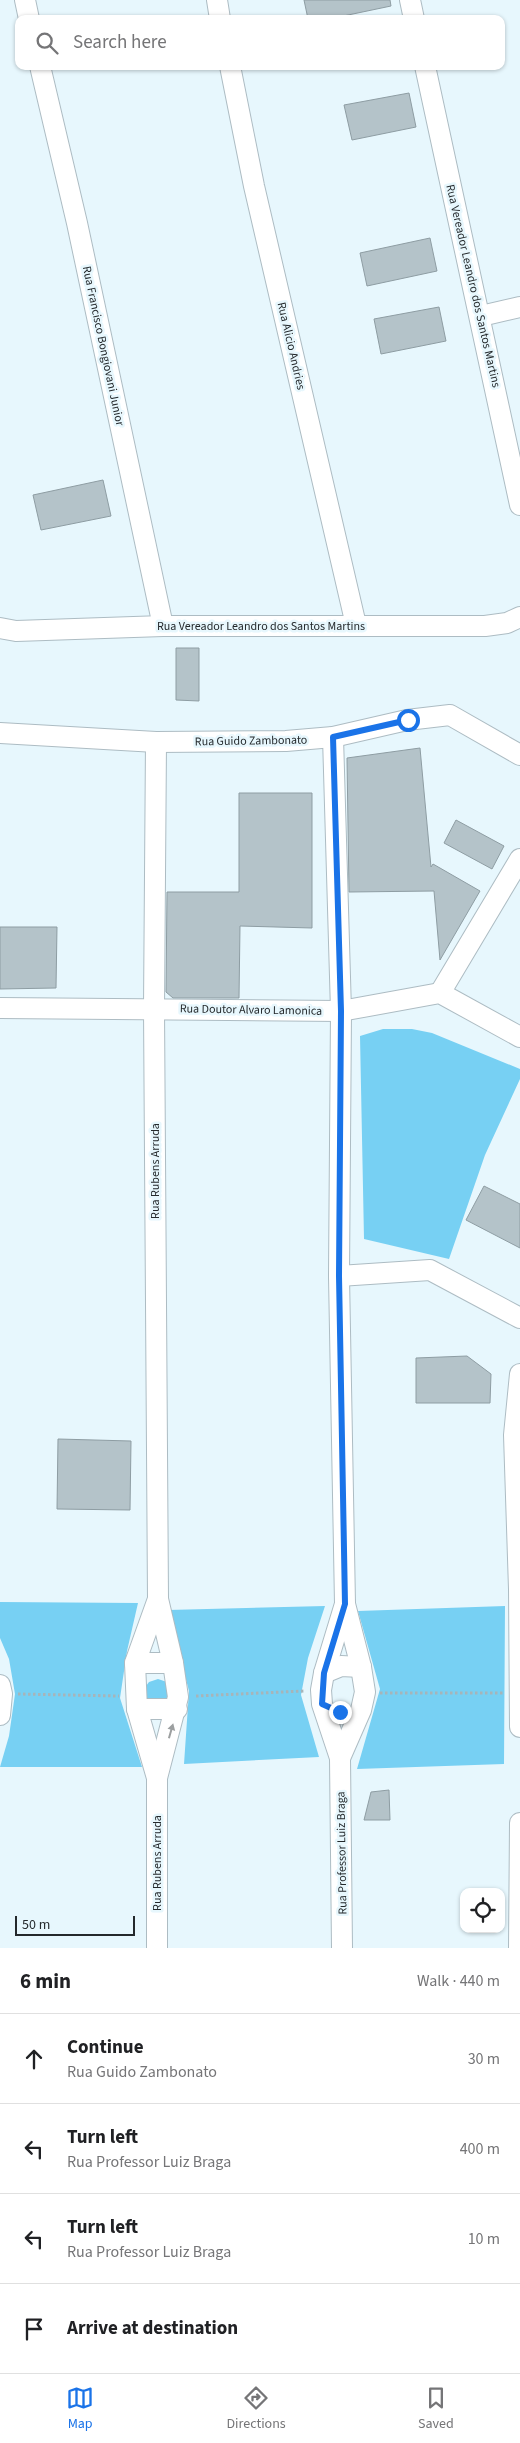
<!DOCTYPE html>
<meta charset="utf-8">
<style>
:root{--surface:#fff;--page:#f2f2f2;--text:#202124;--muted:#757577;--line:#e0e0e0;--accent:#1a73e8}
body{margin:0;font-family:"Source Sans 3",sans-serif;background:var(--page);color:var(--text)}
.controls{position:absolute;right:15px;bottom:15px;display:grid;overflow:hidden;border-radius:10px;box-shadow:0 1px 4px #0004}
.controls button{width:45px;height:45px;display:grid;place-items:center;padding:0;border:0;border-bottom:1px solid var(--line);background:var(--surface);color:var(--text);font:25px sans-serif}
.scale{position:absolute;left:15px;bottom:12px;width:120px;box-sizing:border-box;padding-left:5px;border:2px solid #24292c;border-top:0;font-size:14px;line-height:18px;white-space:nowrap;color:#24292c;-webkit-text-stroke:4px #e7f7fd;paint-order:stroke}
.stop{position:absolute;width:15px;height:15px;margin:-11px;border:4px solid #1a73e8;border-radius:50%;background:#fff}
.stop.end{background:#1a73e8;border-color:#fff;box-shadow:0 1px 5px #0008}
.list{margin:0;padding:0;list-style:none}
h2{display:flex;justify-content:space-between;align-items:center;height:65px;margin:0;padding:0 20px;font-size:21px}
h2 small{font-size:16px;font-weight:400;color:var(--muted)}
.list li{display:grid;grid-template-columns:32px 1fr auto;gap:15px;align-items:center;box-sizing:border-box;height:90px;padding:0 20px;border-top:1px solid var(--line)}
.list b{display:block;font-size:19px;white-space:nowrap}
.list p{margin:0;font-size:16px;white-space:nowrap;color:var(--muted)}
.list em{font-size:16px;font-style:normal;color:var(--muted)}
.icon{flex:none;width:28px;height:28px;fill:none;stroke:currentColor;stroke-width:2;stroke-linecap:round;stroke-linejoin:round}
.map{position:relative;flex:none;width:520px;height:1948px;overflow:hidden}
.search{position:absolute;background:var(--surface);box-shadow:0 1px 4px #0004;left:15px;right:15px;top:15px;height:55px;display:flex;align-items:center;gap:12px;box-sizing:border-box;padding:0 18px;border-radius:10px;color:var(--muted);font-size:19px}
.sheet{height:425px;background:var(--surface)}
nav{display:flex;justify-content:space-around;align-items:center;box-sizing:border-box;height:70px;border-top:1px solid var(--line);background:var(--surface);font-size:14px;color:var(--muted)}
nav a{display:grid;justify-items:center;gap:2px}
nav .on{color:var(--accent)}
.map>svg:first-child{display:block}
</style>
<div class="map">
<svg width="520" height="1948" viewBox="0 0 520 1948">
<rect width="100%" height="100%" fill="#e7f7fd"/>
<g fill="#77d0f3">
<path d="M383 1029H412L432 1033 520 1069V1079L485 1155 449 1259 364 1239 360 1036Z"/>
<path d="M0 1602 138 1603 127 1651 120 1698 142 1767H0L9 1736 15 1694 9 1659 0 1638Z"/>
<path d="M325 1606 308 1658 301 1695 319 1757 184 1764 189 1691 168 1610Z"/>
<path d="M505 1606 504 1764 357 1769 380 1689 358 1611Z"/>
<path d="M158 1679 167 1682 171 1699 147 1704 143 1690 149 1682Z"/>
</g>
<g fill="#b4c3c9" stroke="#8e9da3">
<path d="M304 0H390L391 6 329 19H308Z"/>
<path d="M409 93 416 127 352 140 344 105Z"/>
<path d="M430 238 437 271 367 286 360 253Z"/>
<path d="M439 307 446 341 381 354 374 319Z"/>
<path d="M103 480 111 516 41 530 33 495Z"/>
<path d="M176 648H199V701L176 700Z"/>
<path d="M420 748 431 867 433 864 480 891 440 960 434 891 349 892 347 758Z"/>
<path d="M239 793H312V928L240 926 239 998H173L166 992 167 892H239Z"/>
<path d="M456 820 504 846 492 869 444 843Z"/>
<path d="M0 927H57L56 988 0 989Z"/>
<path d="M484 1186 520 1204V1248L466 1220Z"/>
<path d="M467 1356 491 1374 490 1403H416V1358Z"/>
<path d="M58 1439 131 1441 130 1510 57 1509Z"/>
<path d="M389 1790 390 1820H364L371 1792Z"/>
</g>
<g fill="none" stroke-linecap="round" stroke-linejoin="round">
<g stroke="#adbcc3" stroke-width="22">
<g id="minor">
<path d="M25 0 29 19"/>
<path d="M217 0 220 19"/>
<path d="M410 0 414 19"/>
<path d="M40 66 77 223 163 626"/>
<path d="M230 66 254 186 356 625"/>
<path d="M425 66 520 505"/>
<path d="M481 316 520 307"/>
<path d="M0 628 16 631 163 626H485L507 623 520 617"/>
<path d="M0 733 156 742 286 741 333 737 407 720 450 715 520 755"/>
<path d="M333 737 341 1011 339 1276 345 1604 361 1667 365 1692 361 1710 340 1758"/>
<path d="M156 742 154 1009 158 1599 173 1663 178 1697 157 1778"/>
<path d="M440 993 520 859"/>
<path d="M0 1008 341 1011 440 993 520 1037"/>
<path d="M339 1276 430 1270 520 1318"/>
<path d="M520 1374 514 1435 519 1589 520 1727"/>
<path d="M135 1663H173"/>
<path d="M324 1673 341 1666 361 1667"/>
<path d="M0 1685 2 1694 0 1715"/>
<path d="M137 1709H177"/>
<path d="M157 1948V1778L137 1709 135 1663 158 1599"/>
<path d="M342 1948 340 1758 322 1704 321 1690 324 1673 345 1604"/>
<path d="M519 1948 520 1823"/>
</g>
</g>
<g stroke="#a7b4b9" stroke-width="3" stroke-dasharray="2.5 2.5" stroke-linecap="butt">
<path d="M380 1693H504"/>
<path d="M18 1694 119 1696"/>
<path d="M196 1696 304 1691"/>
</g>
<use href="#minor" stroke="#fff" stroke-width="20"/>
</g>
<defs><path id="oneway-solid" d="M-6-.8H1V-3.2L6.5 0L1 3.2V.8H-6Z" transform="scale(1.25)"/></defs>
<use fill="#9c9fa0" href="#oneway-solid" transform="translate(171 1731) rotate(-74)"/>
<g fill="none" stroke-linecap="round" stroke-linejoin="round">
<path stroke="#1a73e8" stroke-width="6" d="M340 1712 322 1704 324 1673 345 1604 339 1276 341 1011 333 737 408 720"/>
</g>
<g text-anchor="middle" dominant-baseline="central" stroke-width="5" stroke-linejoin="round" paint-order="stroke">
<g font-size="12" fill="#24292c" stroke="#e7f7fd">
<text transform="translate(473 286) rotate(77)">Rua Vereador Leandro dos Santos Martins</text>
<text transform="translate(103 346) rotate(78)">Rua Francisco Bongiovani Junior</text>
<text transform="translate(291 346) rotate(77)">Rua Alicio Andries</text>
<text x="261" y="626">Rua Vereador Leandro dos Santos Martins</text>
<text transform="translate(251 741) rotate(-1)">Rua Guido Zambonato</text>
<text transform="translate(251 1010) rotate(1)">Rua Doutor Alvaro Lamonica</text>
<text transform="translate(155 1171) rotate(-90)">Rua Rubens Arruda</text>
<text transform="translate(342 1853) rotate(-91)">Rua Professor Luiz Braga</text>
<text transform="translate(157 1863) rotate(-90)">Rua Rubens Arruda</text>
</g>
</g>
</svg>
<div class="controls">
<button><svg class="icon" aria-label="locate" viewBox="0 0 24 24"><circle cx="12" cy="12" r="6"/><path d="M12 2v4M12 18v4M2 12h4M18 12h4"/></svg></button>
</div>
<div class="scale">50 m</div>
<div class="stop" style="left:408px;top:720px"></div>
<div class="stop end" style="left:340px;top:1712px"></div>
<div class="search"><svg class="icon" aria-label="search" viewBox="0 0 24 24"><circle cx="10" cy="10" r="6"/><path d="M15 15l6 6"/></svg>Search here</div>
</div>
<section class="sheet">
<h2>6 min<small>Walk · 440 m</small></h2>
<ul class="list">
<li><svg class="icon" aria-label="ahead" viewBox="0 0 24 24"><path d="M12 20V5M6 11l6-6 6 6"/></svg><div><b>Continue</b><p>Rua Guido Zambonato</p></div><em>30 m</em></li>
<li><svg class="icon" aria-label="left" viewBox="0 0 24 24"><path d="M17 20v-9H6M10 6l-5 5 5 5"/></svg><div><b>Turn left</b><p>Rua Professor Luiz Braga</p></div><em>400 m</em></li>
<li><svg class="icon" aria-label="left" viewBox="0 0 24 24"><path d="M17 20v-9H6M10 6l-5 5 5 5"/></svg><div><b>Turn left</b><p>Rua Professor Luiz Braga</p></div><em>10 m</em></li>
<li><svg class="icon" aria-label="arrive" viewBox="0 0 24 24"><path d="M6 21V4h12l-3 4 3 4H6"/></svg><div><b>Arrive at destination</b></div></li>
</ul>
</section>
<nav>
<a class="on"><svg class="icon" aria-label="map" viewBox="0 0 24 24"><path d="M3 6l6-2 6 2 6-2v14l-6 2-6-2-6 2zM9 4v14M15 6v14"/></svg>Map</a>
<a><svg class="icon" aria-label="directions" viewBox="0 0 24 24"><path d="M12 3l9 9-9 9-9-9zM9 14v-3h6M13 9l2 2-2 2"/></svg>Directions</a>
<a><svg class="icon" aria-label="saved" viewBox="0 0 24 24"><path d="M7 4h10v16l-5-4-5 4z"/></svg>Saved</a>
</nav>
